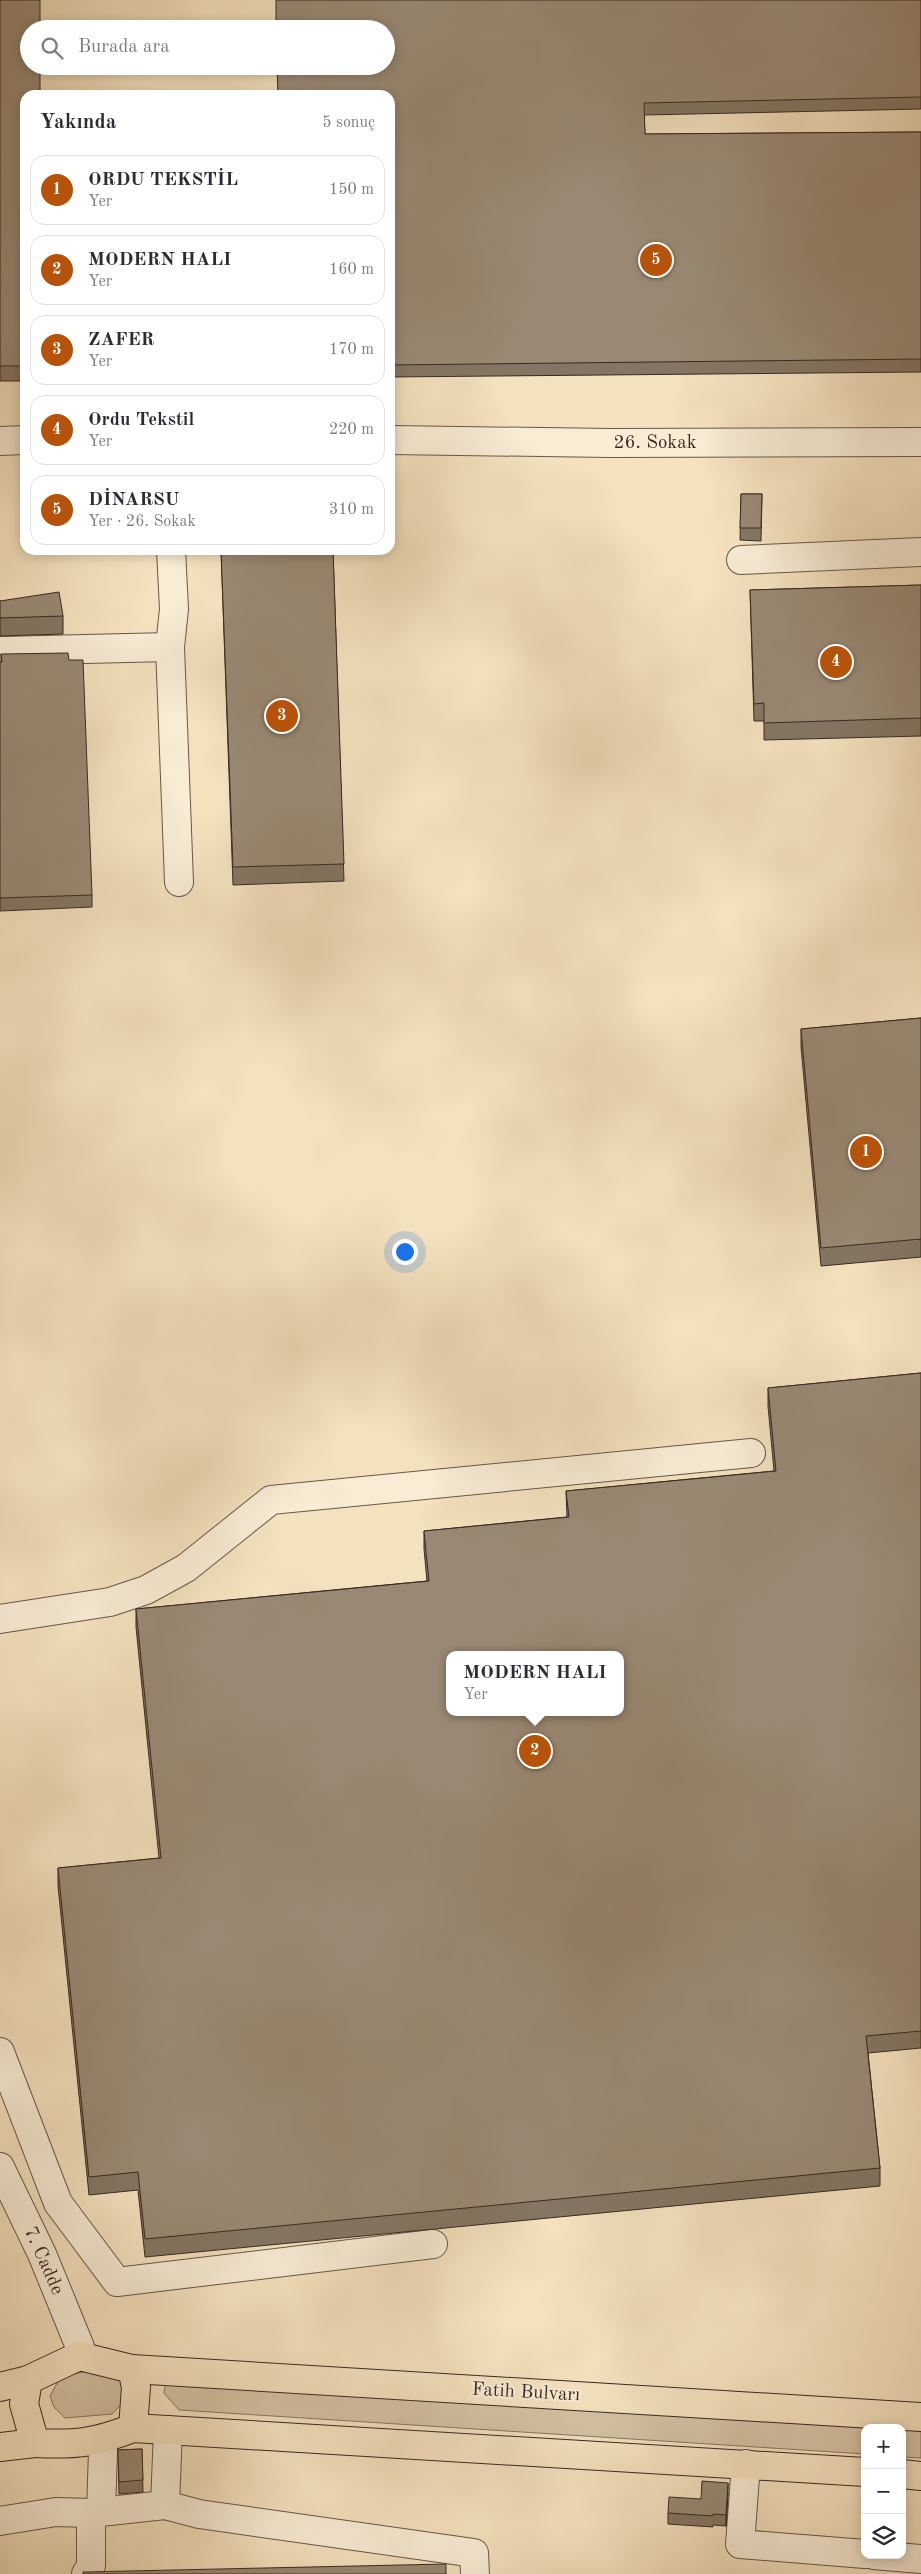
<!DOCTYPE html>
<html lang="tr">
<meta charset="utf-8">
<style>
:root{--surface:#fff;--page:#f2f2f3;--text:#2b2b33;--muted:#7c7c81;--line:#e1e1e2;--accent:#b45309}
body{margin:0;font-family:"Old Standard TT",serif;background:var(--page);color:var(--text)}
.controls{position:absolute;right:15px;bottom:15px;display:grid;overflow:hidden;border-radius:10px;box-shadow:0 2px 12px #0003}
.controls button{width:45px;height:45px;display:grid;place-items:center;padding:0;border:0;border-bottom:1px solid var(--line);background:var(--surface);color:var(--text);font:25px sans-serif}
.you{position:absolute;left:404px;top:1251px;width:18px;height:18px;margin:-12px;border:4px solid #fff;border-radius:50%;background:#1a73e8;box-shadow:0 0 0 8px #1a73e833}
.badge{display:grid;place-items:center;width:32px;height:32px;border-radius:50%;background:var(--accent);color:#fff;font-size:16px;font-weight:700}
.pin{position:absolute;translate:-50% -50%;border:2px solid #fff;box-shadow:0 1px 5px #0006}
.popup{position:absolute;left:446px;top:1651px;width:178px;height:65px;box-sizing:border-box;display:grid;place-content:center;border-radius:10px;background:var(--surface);filter:drop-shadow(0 1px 4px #0005);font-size:16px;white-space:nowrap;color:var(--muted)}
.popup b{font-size:19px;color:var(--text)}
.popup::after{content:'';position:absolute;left:50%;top:100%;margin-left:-10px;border:10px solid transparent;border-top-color:var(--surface)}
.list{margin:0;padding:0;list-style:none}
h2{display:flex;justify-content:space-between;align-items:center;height:65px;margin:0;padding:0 20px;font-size:21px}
h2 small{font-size:16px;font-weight:400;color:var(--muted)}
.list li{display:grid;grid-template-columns:32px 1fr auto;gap:15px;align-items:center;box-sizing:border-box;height:70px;margin:0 10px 10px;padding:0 10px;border:1px solid var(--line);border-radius:15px}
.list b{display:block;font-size:19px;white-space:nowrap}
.list p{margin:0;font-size:16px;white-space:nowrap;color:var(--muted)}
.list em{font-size:16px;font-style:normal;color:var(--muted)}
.icon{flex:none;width:28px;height:28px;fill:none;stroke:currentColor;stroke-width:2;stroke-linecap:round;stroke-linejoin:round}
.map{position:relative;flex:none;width:921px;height:2574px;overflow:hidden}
.search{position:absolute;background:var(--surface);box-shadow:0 2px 12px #0003;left:20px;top:20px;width:375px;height:55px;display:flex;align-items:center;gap:12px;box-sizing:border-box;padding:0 18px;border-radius:28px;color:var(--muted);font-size:19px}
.panel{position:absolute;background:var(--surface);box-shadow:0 2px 12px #0003;left:20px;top:90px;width:375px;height:465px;border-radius:15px}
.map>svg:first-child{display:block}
</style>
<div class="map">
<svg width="921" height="2574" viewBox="0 0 921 2574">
<rect width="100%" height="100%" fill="#f4e1be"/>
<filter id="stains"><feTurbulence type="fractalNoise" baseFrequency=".004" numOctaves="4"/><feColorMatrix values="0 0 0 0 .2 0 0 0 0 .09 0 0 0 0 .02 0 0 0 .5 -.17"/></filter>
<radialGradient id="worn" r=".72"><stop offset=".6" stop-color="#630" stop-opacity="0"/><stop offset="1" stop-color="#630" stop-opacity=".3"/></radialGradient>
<g fill="#d4c2a4" stroke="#867664">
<path d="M103 2369 120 2381 125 2401 112 2414 65 2418 54 2407 50 2396 61 2376Z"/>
<path d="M166 2380 921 2428V2458L902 2457V2428H865V2454L179 2410 164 2393Z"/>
</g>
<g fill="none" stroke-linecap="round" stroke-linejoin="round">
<g stroke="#66584a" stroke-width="30">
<g id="minor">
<path d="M390 440 610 443 921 442"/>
<path d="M0 441 25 440"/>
<path d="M171 550 174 609 170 647 179 882"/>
<path d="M741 560 921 552"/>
<path d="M0 651 170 647"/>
<path d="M0 1619 110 1602 146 1590 186 1568 271 1500 751 1453"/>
<path d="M0 2052 58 2203 117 2282 433 2244"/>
<path d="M0 2167 42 2254 80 2347 79 2356"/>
<path d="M99 2441 103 2451 101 2511"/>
<path d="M746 2464 740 2544 865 2554"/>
<path d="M165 2505 168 2430"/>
<path d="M0 2521 56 2512 91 2513 165 2505 199 2514 474 2553 475 2574"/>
<path d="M874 2555 921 2559"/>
<path d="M86 2574 91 2566V2513"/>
</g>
</g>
<g stroke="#372a23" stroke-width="30">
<g id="major">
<path d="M79 2356 132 2369 136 2387 133 2428C94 2443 77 2445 35 2443L24 2404 28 2380Z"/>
<path d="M132 2369 921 2417"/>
<path d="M0 2387 28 2380"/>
<path d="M133 2428 865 2472"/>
<path d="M0 2447 35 2443"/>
<path d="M902 2474 921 2476"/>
</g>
</g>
<use href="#minor" stroke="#f8ecd5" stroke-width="28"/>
<use href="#major" stroke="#f4e1be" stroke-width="28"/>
</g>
<g fill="#847664" stroke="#372a23">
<path d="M0 0 25 95V381H0Z"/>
<path d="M921 0V109L644 115 645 134 921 132V372L390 377V95Z"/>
<path d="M741 494H762L761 541 740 540Z"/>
<path d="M221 550H333L344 881 233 885Z"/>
<path d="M921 585V736L764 740V721H754L750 590Z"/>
<path d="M0 601 63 616V634L0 636Z"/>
<path d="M1 654 92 895V907L0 911V662H1Z"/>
<path d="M921 1018V1257L821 1266 801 1047V1029Z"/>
<path d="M921 1373V2048L868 2053 880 2168V2186L145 2257 138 2190 89 2195 58 1886V1868L159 1858 136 1627V1609L427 1581 424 1549V1531L567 1517 566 1491 774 1471 768 1406V1388Z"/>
<path d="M142 2449 143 2492 119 2494 118 2450Z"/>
<path d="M728 2493 726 2526 713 2525V2527L668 2524V2513L701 2499Z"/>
</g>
<path fill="#6b6051" stroke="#372a23" d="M728 2483V2493L726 2526V2515Z"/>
<g fill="#998974" stroke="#372a23" fill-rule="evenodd">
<path d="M0 0H40V29H29V66H40V95H25V366H0Z"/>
<path d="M276 0H921V97L644 103 645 134 921 132V359L390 365V95H278L277 66H386V29H276Z"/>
<path d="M741 494H762L761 528H740Z"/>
<path d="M221 550H333L344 864 233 867Z"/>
<path d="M921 585V718L764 723V703L754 704 750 590Z"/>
<path d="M59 592 63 616 0 618V601Z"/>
<path d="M68 653 69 660H83L92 895 0 898V662H2L1 654Z"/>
<path d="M921 1018V1239L821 1248 801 1029Z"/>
<path d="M921 1373V2031L866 2036 880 2168 145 2239 138 2172 89 2177 58 1868 161 1858 136 1609 429 1581 424 1531 569 1517 566 1491 776 1471 768 1388ZM450 1655H620V1712H450Z"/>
<path d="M142 2449 143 2480 119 2482 118 2450Z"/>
<path d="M702 2481 728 2483 726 2515 713 2514V2516L668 2513 669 2497 701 2499Z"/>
<path d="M446 2564V2574H83V2572Z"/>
</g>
<g text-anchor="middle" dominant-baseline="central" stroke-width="4" stroke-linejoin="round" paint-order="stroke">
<g font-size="19" fill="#372a23" stroke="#f8ecd5">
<text x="655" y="443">26. Sokak</text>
<text transform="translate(43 2261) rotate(66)">7. Cadde</text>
<text transform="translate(526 2393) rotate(3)">Fatih Bulvarı</text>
</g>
</g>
<rect width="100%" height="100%" filter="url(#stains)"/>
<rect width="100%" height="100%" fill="url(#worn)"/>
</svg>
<div class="controls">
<button>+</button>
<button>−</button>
<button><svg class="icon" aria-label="layers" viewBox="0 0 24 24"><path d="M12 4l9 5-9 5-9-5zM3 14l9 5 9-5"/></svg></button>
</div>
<div class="you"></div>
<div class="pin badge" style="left:866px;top:1152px">1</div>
<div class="pin badge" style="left:535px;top:1751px">2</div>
<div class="popup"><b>MODERN HALI</b>Yer</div>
<div class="pin badge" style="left:282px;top:716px">3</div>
<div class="pin badge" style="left:836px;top:662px">4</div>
<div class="pin badge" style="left:656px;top:260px">5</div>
<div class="search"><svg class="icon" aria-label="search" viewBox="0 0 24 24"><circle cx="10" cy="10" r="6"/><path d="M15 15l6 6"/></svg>Burada ara</div>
<section class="panel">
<h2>Yakında<small>5 sonuç</small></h2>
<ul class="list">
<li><span class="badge">1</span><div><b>ORDU TEKSTİL</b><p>Yer</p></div><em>150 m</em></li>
<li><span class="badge">2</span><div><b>MODERN HALI</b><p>Yer</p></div><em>160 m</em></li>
<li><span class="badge">3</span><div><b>ZAFER</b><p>Yer</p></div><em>170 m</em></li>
<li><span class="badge">4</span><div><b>Ordu Tekstil</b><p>Yer</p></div><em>220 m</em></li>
<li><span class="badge">5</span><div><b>DİNARSU</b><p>Yer · 26. Sokak</p></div><em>310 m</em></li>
</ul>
</section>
</div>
